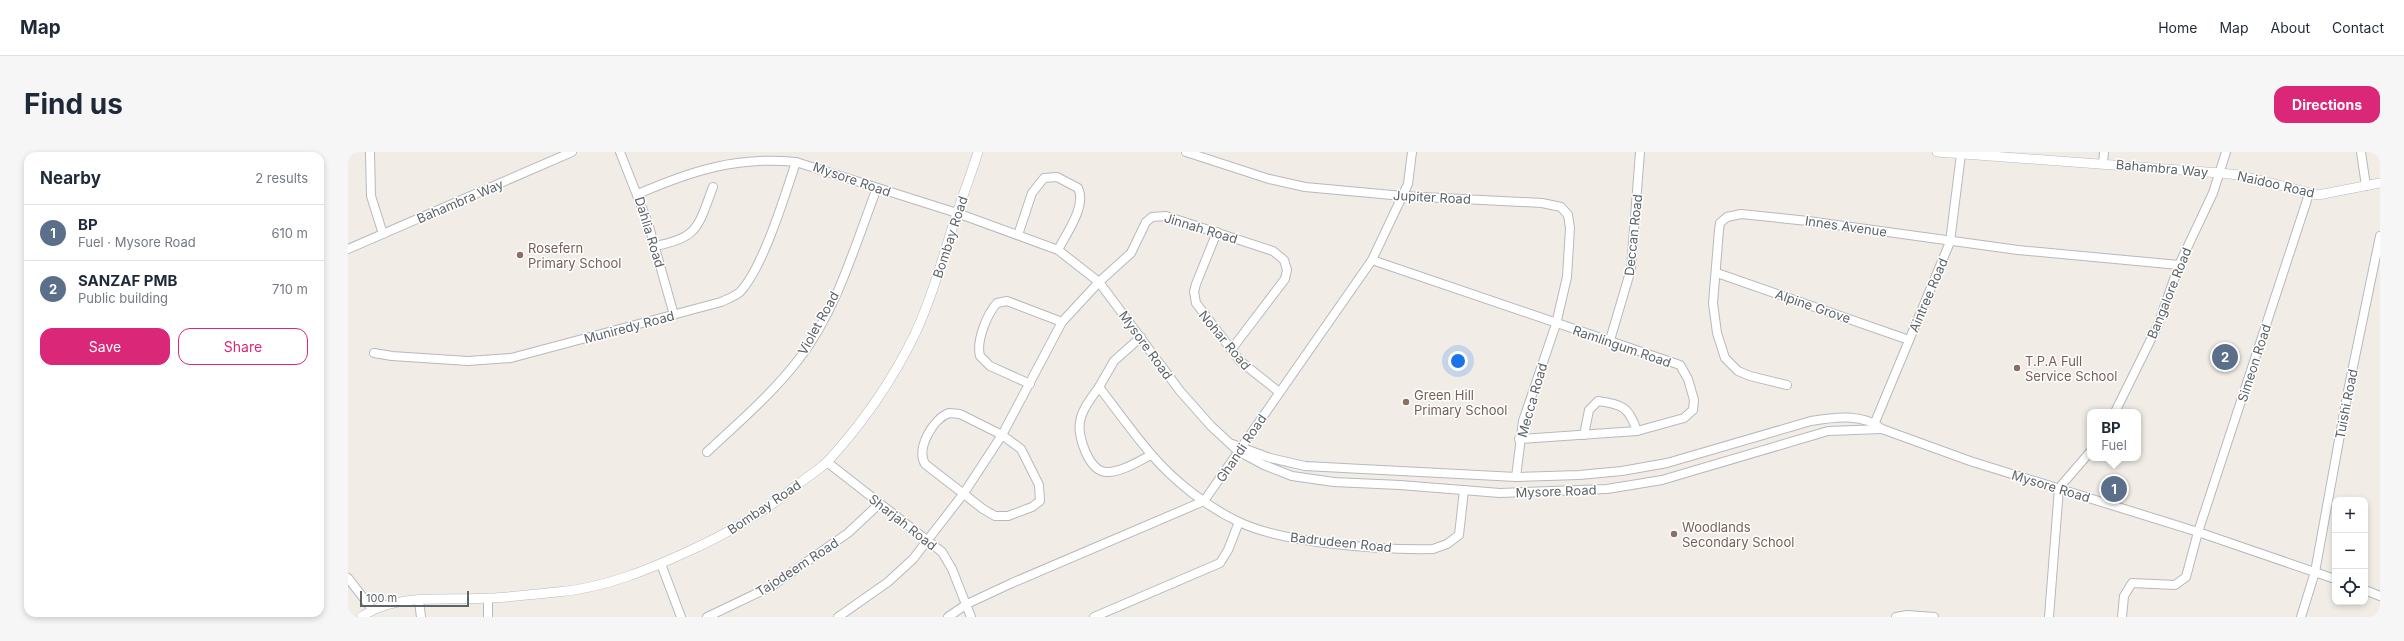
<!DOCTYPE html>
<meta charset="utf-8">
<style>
:root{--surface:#fff;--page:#f6f6f7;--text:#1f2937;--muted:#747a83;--line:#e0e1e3;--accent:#db2777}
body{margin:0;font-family:Inter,sans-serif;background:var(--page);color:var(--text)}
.controls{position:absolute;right:12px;bottom:12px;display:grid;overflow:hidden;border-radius:8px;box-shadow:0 2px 6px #0003}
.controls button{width:36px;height:36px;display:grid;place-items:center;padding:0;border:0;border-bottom:1px solid var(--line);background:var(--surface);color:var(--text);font:20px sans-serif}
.scale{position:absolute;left:12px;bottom:10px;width:109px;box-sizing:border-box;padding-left:4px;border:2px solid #5d6367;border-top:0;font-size:11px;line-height:14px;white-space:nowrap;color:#5d6367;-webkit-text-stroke:3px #fff;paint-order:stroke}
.you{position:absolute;left:1110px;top:209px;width:14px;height:14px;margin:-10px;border:3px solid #fff;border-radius:50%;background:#1a73e8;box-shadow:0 0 0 6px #1a73e833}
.badge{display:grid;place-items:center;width:26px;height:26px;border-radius:50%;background:var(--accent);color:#fff;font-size:13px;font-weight:700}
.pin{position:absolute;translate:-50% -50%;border:2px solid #fff;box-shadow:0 1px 4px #0006}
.popup{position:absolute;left:1739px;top:257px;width:54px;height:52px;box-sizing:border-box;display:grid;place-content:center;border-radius:8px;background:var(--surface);filter:drop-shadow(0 1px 3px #0005);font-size:13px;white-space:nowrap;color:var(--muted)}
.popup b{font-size:15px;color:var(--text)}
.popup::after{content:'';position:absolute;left:50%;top:100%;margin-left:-8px;border:8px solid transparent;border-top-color:var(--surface)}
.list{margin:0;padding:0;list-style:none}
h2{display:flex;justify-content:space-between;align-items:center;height:52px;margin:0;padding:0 16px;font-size:17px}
h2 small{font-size:13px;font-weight:400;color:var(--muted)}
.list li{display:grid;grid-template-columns:26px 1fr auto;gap:12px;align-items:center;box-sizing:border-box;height:56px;padding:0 16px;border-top:1px solid var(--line)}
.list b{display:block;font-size:15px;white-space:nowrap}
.list p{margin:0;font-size:13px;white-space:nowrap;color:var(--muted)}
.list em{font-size:13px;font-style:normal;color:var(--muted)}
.actions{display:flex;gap:8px;padding:12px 16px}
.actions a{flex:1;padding:9px 0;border:1px solid var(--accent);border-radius:12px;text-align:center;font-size:14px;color:var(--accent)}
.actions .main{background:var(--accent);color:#fff}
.icon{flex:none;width:22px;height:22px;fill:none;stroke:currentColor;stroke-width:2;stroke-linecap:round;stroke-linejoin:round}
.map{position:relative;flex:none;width:2032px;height:465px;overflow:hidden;border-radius:12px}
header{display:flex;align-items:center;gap:24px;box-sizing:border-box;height:56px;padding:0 20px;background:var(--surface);border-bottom:1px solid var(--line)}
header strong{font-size:19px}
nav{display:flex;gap:22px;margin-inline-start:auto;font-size:14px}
.intro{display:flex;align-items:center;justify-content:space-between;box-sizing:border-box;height:96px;padding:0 24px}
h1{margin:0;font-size:28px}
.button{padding:10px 18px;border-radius:12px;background:var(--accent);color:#fff;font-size:14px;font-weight:700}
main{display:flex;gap:24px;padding:0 24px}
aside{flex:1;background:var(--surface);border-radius:12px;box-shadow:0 2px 6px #0003}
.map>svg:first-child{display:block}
</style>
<header>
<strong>Map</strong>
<nav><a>Home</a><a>Map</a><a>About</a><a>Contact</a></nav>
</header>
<div class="intro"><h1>Find us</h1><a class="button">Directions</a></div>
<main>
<aside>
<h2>Nearby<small>2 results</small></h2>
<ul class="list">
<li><span class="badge" style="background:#5c6f8a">1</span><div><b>BP</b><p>Fuel · Mysore Road</p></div><em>610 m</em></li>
<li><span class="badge" style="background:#5c6f8a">2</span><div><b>SANZAF PMB</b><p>Public building</p></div><em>710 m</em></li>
</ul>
<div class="actions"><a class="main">Save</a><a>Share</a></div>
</aside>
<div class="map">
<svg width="2032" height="465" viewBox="0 0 2032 465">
<rect width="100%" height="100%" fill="#f1ede6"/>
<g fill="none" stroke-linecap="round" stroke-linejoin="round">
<g stroke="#b6b9bd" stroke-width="10">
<g id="minor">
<path d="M22 0 23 44 35 82"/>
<path d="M272 0 300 71 326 163"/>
<path d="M838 0 921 27 957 35 1055 44 1194 51 1213 55 1220 63 1222 76 1219 125 1208 172 1175 269 1168 325"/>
<path d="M2013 0 2018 34"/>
<path d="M1755 11 1756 0"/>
<path d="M290 42C343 19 389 4 448 10L609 61 710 98 751 130 832 239 863 274 890 299 916 313 944 324 986 330 1052 333 1152 341 1259 337 1314 328 1480 279 1534 277"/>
<path d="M869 80 848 132 846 140 848 151 892 209 931 240"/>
<path d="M670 83 684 41 696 26 709 25 730 36C739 54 718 82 710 98"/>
<path d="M307 94C351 86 350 74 365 35"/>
<path d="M0 97 224 0"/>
<path d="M1024 108 1332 213 1340 227 1346 248 1345 258 1336 266 1289 279 1171 287"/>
<path d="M1369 121 1561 188"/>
<path d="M793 185 766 209 751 235C768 257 785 281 803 302 826 329 859 355 891 370 938 392 1033 398 1085 397L1099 392 1111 383 1116 338"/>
<path d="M1262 188 1283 117 1292 0"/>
<path d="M26 201 44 204 120 209 163 206 373 150C379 147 386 145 392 140 415 116 437 43 448 10"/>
<path d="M682 232 642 214 632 204C628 189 639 162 649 151L659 149 714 170"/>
<path d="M1439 233 1402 224 1390 219 1377 206 1369 181 1365 151 1371 78 1372 71 1379 65 1393 62 1460 69 1670 98 1831 113"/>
<path d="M751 235C744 245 734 257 732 270 729 284 741 319 758 320 772 321 791 309 803 303"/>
<path d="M1767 260 1810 173 1831 113 1865 41 1878 0"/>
<path d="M601 261 612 262 654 283 673 297 691 333 692 349 684 355 660 364H647L635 357 577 312C568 296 585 267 601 261Z"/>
<path d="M1525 275 1602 90 1613 2"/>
<path d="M1236 283 1241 258 1250 249C1274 252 1281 255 1289 279"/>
<path d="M884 292 922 306 957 314 1168 325 1231 323 1274 319 1319 311 1463 269C1486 265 1515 261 1534 277L1622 309 1850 380 1987 427"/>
<path d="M359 300C391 270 424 242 451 207 489 158 507 93 529 36"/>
<path d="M479 310 594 400 604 417 623 465"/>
<path d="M313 412 333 465"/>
<path d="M0 426 24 457"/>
<path d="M2017 438 2032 444"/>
<path d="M71 449 73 465"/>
<path d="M140 465V447"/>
<path d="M359 465 424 434 500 381 531 352"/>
<path d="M490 465 540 430 565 407 616 341 654 283 714 170 751 130 783 101 798 70 804 65 818 64 925 99 936 108 939 118 937 127 883 198"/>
<path d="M600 465 619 452 664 431 856 349 1024 108 1060 32 1064 0"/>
<path d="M746 465 872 411 880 398 891 370"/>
<path d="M1548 465 1559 463 1586 465"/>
<path d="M1701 465 1711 336 1742 300"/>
<path d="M1774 465 1776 444 1784 431 1827 433 1838 425 1850 380 1961 42"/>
<path d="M1953 465 1967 420 2000 239 2032 84"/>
</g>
</g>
<g stroke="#b6b9bd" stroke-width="10">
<g id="tertiary">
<path d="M1589 0 1872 21 1891 23 1970 43 2032 31"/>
<path d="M13 465C49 440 100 449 142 446 165 445 188 442 210 440 256 436 300 418 341 399 381 381 419 358 453 330 462 323 472 317 480 309 514 272 545 227 567 182 585 143 596 101 609 61 616 40 624 20 630 0"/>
</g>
</g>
<use href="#minor" stroke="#fff" stroke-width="8"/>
<use href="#tertiary" stroke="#fff" stroke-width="9"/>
</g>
<g fill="#8d6e63" stroke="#fff" stroke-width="1.5">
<circle cx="172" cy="103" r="4"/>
<circle cx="1669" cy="216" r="4"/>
<circle cx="1058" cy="250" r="4"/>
<circle cx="1326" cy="382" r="4"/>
</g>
<g text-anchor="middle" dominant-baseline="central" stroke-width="3" stroke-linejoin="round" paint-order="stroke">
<g font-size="13" fill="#5d6367" stroke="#fff">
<text transform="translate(1814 16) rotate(5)">Bahambra Way</text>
<text transform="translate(504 27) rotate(19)">Mysore Road</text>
<text transform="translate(1928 32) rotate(13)">Naidoo Road</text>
<text transform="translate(1084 45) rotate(3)">Jupiter Road</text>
<text transform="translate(112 49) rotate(-23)">Bahambra Way</text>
<text transform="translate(1498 74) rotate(8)">Innes Avenue</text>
<text transform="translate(853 76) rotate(17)">Jinnah Road</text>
<text transform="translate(302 80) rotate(73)">Dahlia Road</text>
<text transform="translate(1285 83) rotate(-84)">Deccan Road</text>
<text transform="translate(602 85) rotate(-72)">Bombay Road</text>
<text transform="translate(1821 141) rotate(-68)">Bangalore Road</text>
<text transform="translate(1580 143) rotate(-67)">Aintree Road</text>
<text transform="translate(1465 154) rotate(19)">Alpine Grove</text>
<text transform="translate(470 171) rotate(-61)">Violet Road</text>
<text transform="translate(281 175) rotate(-15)">Muniredy Road</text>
<text transform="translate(877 188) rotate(50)">Nohar Road</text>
<text transform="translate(798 193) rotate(54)">Mysore Road</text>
<text transform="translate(1274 194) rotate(19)">Ramlingum Road</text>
<text transform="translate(1906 211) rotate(-72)">Simeon Road</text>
<text transform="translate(1184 248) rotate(-74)">Mecca Road</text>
<text transform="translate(1998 252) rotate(-79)">Tuishi Road</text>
<text transform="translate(893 296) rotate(-56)">Ghandi Road</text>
<text transform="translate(1703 334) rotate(17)">Mysore Road</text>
<text transform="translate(1208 339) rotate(-2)">Mysore Road</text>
<text transform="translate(416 355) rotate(-34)">Bombay Road</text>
<text transform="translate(555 370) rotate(38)">Sharjah Road</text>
<text transform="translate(993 390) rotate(6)">Badrudeen Road</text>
<text transform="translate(449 415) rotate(-33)">Tajodeem Road</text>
</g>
<g font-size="13" fill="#785e54" stroke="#fff" text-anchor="start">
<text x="180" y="96">Rosefern<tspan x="180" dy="15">Primary School</tspan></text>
<text x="1677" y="209">T.P.A Full<tspan x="1677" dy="15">Service School</tspan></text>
<text x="1066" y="243">Green Hill<tspan x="1066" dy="15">Primary School</tspan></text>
<text x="1334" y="375">Woodlands<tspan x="1334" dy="15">Secondary School</tspan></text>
</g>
</g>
</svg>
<div class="controls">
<button>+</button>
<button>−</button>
<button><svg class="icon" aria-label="locate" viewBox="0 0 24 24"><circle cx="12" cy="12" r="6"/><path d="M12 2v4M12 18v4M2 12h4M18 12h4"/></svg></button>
</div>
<div class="scale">100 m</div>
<div class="you"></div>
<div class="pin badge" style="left:1766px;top:337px;background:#5c6f8a">1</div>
<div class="popup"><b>BP</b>Fuel</div>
<div class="pin badge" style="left:1877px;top:205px;background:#5c6f8a">2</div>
</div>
</main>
